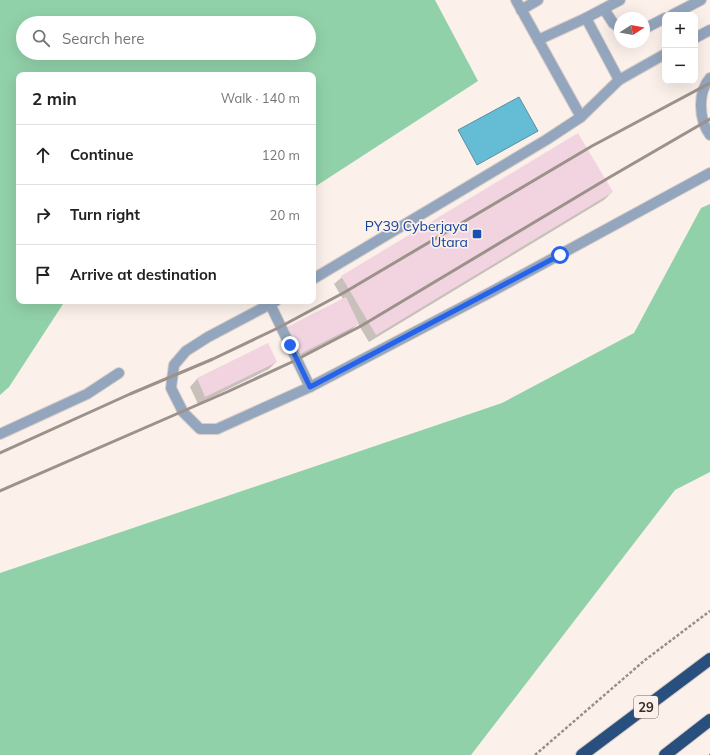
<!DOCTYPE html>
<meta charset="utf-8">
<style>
:root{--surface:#fff;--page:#f2f2f2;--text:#222;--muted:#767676;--line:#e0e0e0}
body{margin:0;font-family:Mulish,sans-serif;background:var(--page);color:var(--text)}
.controls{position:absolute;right:12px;top:12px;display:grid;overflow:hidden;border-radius:8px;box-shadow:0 4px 16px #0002}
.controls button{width:36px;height:36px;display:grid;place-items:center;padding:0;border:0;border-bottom:1px solid var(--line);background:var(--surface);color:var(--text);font:20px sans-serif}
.compass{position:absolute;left:614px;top:12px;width:36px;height:36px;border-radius:50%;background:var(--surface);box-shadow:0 4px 16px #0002;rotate:79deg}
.stop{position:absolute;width:12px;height:12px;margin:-9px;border:3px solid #2563eb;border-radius:50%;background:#fff}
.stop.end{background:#2563eb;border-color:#fff;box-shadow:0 1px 4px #0008}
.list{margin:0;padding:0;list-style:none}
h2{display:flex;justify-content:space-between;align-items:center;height:52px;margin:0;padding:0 16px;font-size:17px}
h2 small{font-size:13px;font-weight:400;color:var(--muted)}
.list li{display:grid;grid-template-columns:26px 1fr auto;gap:12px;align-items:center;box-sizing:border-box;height:60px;padding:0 16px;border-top:1px solid var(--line)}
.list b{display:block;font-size:15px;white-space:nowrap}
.list em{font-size:13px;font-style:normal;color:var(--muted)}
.icon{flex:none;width:22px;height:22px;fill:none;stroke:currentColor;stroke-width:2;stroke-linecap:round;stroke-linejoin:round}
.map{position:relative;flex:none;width:710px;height:755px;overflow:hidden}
.search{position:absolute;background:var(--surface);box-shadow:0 4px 16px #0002;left:16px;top:16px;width:300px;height:44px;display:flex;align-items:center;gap:10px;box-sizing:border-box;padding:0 14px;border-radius:22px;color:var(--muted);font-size:15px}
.panel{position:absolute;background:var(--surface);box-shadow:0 4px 16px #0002;left:16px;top:72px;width:300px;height:232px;border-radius:8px}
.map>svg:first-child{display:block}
</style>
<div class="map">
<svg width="710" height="755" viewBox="0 0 710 755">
<rect width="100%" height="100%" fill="#fbf0ea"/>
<g fill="#91d1a9" fill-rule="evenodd">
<path d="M0 0H435L478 81 313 188V75H19V301H65L9 387 0 395ZM23 23H309V53H23Z"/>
<path d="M710 204V472L675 490 471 755H0V573L502 403 634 333 701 208Z"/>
</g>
<path fill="#65bcd5" stroke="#5791a1" d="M519 97 538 131 477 165 458 130Z"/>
<g fill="#0003">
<path d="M612 192 604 200 369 342 358 324 350 331 292 361 280 336 287 328 343 299 334 284 342 277Z"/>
<path d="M268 345 276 362 269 369 198 404 190 387 197 379Z"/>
</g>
<g fill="#f1d4e0">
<path d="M578 133 613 192 376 335 341 276Z"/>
<path d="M346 297 359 324 300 354 287 327Z"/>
<path d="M268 343 277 362 205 397 197 378Z"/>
</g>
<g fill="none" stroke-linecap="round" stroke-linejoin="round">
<g stroke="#d8cdc7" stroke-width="12">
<g id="minor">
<path d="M516 0 581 117"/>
<path d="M604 9 613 23 620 28"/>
<path d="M521 10 538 0"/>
<path d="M672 15 701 0"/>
<path d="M586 18 619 80"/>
<path d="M644 29 665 18"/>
<path d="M695 38 710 30"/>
<path d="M538 40 586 18 620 0"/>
<path d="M710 78C697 93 699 120 710 135"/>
<path d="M313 279 546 140 581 117 619 80 665 54"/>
<path d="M276 301 208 337 186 351 174 365 171 388 183 412 200 429H217L310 387 491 292 710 173"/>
<path d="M270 304 310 387"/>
<path d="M0 434 87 394 119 373"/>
</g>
</g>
<g stroke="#d8cdc7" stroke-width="14">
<g id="highway">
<path d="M582 755 710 659"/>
<path d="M665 755 710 720"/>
</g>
</g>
<g stroke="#998f89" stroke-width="2.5" stroke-dasharray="3 2" stroke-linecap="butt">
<path d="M535 755 645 660 710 611"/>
<path d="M709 755H710"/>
</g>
<use href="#minor" stroke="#94a6be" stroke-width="10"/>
<use href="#highway" stroke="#294f7e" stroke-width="12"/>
<g stroke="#9c918b" stroke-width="3">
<path d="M0 453 130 394 213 359 278 328 345 292 592 146 710 83"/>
<path d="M0 491 227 392 294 361 361 326 610 177 710 119"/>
</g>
</g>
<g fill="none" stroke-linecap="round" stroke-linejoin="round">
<path stroke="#2563eb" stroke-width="5" d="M290 345 310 387 560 255"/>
</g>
<rect fill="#1a4fb4" stroke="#fbf0ea" stroke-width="1.5" x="472" y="229" width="10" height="10" rx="2"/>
<g text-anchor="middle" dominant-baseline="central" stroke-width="3.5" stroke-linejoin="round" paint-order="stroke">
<rect fill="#fbf0ea" stroke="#726862" stroke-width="1" x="634" y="696" width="24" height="22" rx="3"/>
<g font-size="13" font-weight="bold" fill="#372d27">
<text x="646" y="707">29</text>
</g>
<g font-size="14" fill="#164399" stroke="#fbf0ea" text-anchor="end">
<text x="468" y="226">PY39 Cyberjaya<tspan x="468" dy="16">Utara</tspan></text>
</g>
</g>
</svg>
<div class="controls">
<button>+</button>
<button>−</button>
</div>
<svg class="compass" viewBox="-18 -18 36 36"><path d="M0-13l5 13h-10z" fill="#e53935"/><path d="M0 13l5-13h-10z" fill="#767676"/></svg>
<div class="stop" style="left:560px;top:255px"></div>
<div class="stop end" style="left:290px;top:345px"></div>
<div class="search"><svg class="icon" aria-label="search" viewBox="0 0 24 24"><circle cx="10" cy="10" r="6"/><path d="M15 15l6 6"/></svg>Search here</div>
<section class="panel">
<h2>2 min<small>Walk · 140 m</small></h2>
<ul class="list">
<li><svg class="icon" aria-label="ahead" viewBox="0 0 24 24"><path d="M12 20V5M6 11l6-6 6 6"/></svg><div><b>Continue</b></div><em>120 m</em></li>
<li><svg class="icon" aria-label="right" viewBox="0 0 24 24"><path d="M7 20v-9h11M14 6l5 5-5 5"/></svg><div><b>Turn right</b></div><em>20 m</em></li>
<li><svg class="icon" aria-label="arrive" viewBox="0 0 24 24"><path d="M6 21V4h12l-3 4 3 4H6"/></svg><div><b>Arrive at destination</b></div></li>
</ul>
</section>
</div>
